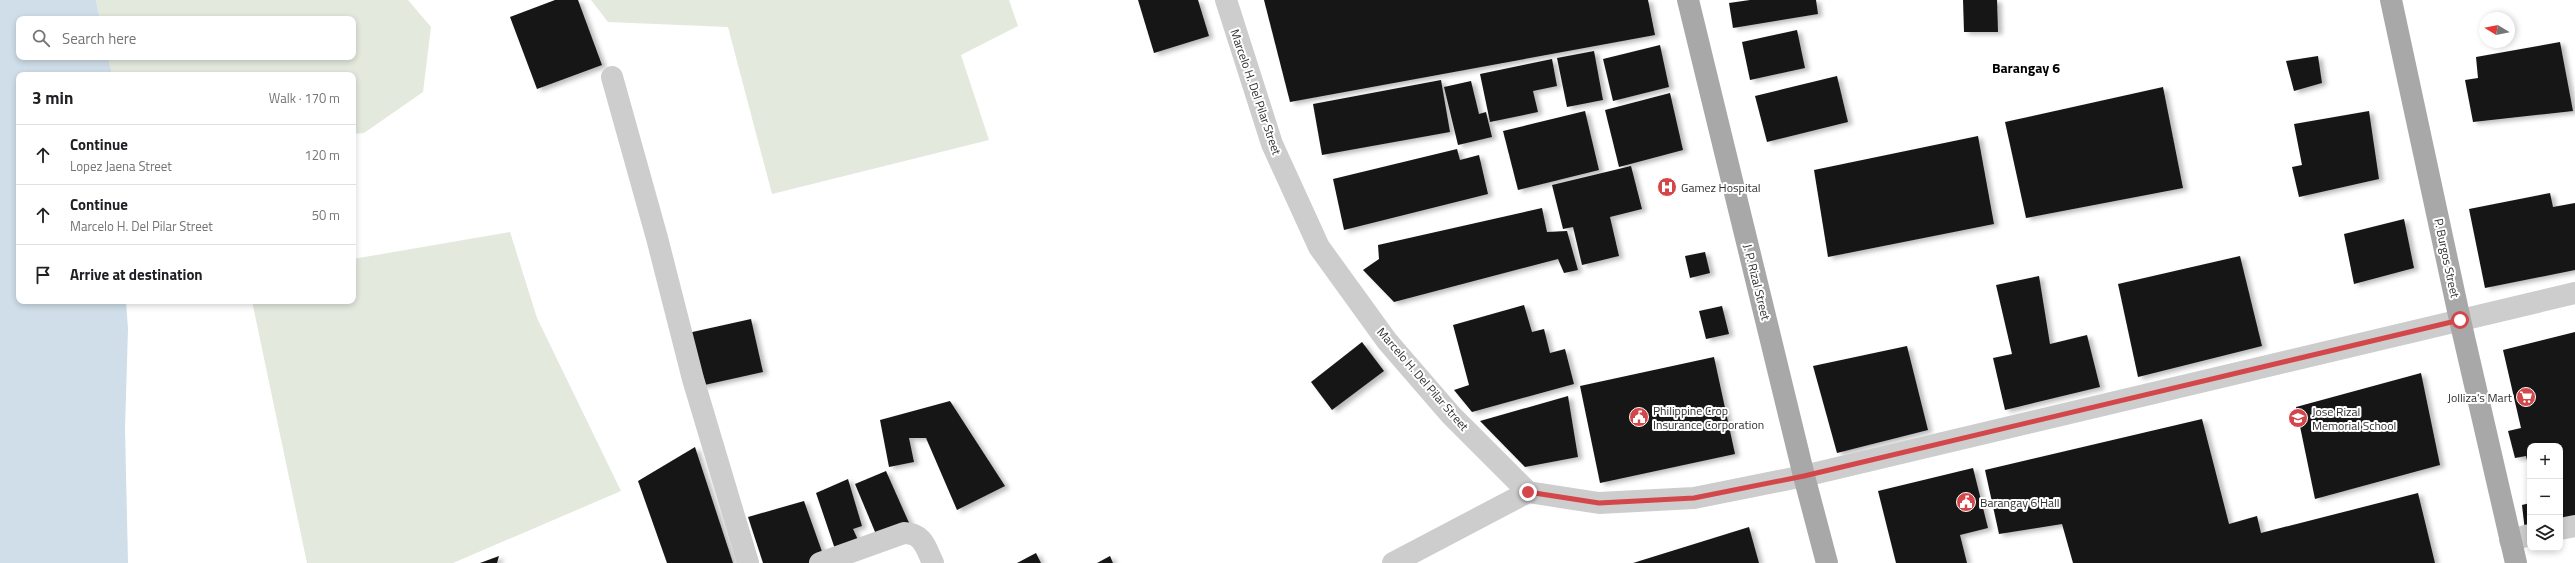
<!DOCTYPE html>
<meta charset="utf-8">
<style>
:root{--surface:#fff;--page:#f2f2f2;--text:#202124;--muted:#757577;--line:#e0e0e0}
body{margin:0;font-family:"Titillium Web",sans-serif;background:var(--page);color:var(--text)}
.controls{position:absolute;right:12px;bottom:12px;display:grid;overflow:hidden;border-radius:8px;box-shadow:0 2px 6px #0003}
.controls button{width:36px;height:36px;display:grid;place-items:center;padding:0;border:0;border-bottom:1px solid var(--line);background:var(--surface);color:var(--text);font:20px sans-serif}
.compass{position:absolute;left:2479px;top:12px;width:36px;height:36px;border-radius:50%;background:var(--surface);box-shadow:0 2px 6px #0003;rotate:280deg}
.stop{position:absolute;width:12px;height:12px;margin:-9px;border:3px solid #d3464a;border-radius:50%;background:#fff}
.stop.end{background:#d3464a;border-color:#fff;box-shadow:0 1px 4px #0008}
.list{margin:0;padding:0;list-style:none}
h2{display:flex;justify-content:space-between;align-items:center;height:52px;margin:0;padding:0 16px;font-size:17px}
h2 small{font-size:13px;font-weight:400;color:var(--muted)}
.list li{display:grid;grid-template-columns:26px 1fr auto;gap:12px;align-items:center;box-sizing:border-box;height:60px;padding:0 16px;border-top:1px solid var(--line)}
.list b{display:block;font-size:15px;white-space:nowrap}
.list p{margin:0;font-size:13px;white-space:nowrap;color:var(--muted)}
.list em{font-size:13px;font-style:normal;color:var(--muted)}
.icon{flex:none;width:22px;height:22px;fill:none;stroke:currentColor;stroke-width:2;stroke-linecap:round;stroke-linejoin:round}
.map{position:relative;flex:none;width:2575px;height:563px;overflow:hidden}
.search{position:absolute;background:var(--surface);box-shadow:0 2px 6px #0003;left:16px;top:16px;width:340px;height:44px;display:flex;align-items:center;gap:10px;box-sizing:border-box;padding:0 14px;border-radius:8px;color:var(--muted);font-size:15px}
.panel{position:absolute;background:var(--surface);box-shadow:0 2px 6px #0003;left:16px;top:72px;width:340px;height:232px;border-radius:8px}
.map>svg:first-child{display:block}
</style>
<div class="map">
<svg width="2575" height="563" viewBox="0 0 2575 563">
<defs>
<filter id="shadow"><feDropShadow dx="4.5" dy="2.5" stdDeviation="2" flood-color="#0004"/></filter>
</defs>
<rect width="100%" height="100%" fill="#fff"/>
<g fill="#e3e9dd">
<path d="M96 0H408L431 27 423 92 364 133 353 134V75H112L108 57H353V19H100Z"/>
<path d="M591 0H1009L1018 26 961 55 989 140 772 194 728 27 608 22Z"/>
<path d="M510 232 537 318 621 491 453 563H307L252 301H353V259Z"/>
</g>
<path fill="#cfdee9" d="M0 0H96L100 19H19V57H108L112 75H19V301H126L128 329 125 429 128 563H0Z"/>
<g fill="#171717" filter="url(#shadow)">
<path d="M555 0H578L602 65 537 89 510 17Z"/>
<path d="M1138 0H1198L1209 36 1154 53Z"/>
<path d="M1264 0H1648L1655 35 1290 102Z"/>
<path d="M1750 0H1816L1818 14 1733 28 1729 3Z"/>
<path d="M1963 0H1997L1998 32H1964Z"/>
<path d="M1797 30 1805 68 1750 80 1742 42Z"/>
<path d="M2560 42 2573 111 2473 122 2465 80 2478 78 2476 57Z"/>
<path d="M1660 45 1669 87 1613 101 1603 59Z"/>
<path d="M1594 51 1603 100 1567 107 1557 58Z"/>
<path d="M2318 56 2322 83 2294 91 2286 61Z"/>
<path d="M1552 59 1557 86 1533 91 1538 112 1490 122 1480 74Z"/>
<path d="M1837 76 1848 122 1767 142 1755 96Z"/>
<path d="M1441 80 1450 132 1322 155 1313 104Z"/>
<path d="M1471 81 1479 114 1486 112 1492 137 1458 145 1444 87Z"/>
<path d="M2163 87 2183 188 2026 218 2005 122Z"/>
<path d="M1670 93 1683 150 1619 167 1605 110Z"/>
<path d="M1585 111 1599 170 1518 190 1503 131Z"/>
<path d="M2369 111 2379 179 2299 197 2292 167 2302 165 2294 124Z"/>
<path d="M1978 136 1994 224 1828 257 1814 170Z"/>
<path d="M1457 149 1460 160 1479 155 1488 194 1344 230 1333 179Z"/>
<path d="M1631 166 1642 209 1610 217 1619 256 1582 265 1573 227 1563 229 1552 185Z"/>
<path d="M2550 193 2553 207 2575 203V270L2485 288 2469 209Z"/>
<path d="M1542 208 1547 232 1567 231 1578 270 1564 273 1558 259 1394 302 1363 270 1379 259 1378 245Z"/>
<path d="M2404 219 2414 268 2354 284 2344 234Z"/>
<path d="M1705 252 1710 273 1690 278 1685 256Z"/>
<path d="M2240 256 2262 346 2138 377 2118 284Z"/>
<path d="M2039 276 2050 344 2087 335 2100 387 2005 410 1993 358 2012 354 1996 285Z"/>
<path d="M1524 305 1532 332 1544 329 1550 353 1565 349 1574 384 1472 412 1454 390 1469 385 1453 325Z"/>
<path d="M1722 306 1729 334 1706 339 1699 311Z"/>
<path d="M751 319 763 372 700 386 688 333Z"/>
<path d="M2575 332V519L2560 523V446H2530V472L2526 456 2515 458 2508 431 2521 428 2503 350Z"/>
<path d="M1362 342 1384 371 1332 410 1311 382Z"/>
<path d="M1907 346 1928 430 1837 453 1813 366Z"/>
<path d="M1714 357 1735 454 1600 483 1580 386Z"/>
<path d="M2421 373 2440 465 2315 499 2296 407Z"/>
<path d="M1568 396 1578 457 1525 467 1480 421Z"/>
<path d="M950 401 1005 486 957 510 926 438H909L914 462 889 467 880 420Z"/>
<path d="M2202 419 2229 524 2257 516 2261 533 2418 493 2435 563H2073L2062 524 1999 534 1985 470Z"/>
<path d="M695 447 733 563H667L638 481Z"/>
<path d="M1973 468 1988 528 1960 535 1967 563H1896L1878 491Z"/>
<path d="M886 471 910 525 878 539 855 484Z"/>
<path d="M848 479 862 526 853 529 859 542 835 549 816 493Z"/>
<path d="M804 501 825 560 815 563H763L748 517Z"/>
<path d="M2530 503V530L2525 531 2522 505Z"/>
<path d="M1749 527 1759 563H1633Z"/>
<path d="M1036 553 1041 563H1017Z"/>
<path d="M499 556 497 563H480Z"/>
<path d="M1110 556 1113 563H1097Z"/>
</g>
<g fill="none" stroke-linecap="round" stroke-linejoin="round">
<g stroke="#cdcdcd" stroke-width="22">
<path d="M1226 0 1272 144 1319 247 1387 341 1451 415 1528 492 1599 503 1694 498 1804 476 2575 293"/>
<path d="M612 77 657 238 693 379 748 563"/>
<path d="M2560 529 2575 526"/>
<path d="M2510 540 2530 535"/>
<path d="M820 563 904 533C923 533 926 548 933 563"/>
<path d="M1393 563 1528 492"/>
</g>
<g stroke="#a8a8a8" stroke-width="22">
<path d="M1688 0 1804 476 1827 563"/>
<path d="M2391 0 2460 320 2516 563"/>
</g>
</g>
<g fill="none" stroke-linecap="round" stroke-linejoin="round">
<path stroke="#d3464a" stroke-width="5" d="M1528 492 1599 503 1694 498 1804 476 2460 320"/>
</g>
<defs>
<g id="hospital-disc" transform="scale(1)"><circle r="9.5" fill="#d3464a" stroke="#fff"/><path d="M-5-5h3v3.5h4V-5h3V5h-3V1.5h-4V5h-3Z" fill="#fff"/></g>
<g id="supermarket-disc" transform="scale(1)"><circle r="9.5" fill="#d3464a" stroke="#fff"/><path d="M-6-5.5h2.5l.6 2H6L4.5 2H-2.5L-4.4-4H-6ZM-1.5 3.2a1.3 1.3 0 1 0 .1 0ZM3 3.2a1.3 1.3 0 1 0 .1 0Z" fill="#fff"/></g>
<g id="civic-disc" transform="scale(1)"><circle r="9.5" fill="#d3464a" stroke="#fff"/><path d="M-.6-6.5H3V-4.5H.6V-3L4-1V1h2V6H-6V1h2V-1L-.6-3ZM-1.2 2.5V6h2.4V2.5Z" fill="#fff"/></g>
<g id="school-disc" transform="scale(1)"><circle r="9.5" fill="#d3464a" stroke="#fff"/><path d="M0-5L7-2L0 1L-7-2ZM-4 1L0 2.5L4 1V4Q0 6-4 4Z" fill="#fff"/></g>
</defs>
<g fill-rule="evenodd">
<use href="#hospital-disc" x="1667" y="187"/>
<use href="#supermarket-disc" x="2526" y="397"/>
<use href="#civic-disc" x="1639" y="417"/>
<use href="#school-disc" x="2298" y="418"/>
<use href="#civic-disc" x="1966" y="502"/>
</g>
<g text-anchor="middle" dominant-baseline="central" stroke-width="4" stroke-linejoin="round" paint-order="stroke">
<g font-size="12" fill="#303030" stroke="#fff">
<text transform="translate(1256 92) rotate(71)">Marcelo H. Del Pilar Street</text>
<text transform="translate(2447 258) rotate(78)">P. Burgos Street</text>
<text transform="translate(1757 282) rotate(76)">J. P. Rizal Street</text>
<text transform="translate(1423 379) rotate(49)">Marcelo H. Del Pilar Street</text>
</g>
<g font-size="12" fill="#303030" stroke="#fff" text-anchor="start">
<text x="1681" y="187">Gamez Hospital</text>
<text x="2512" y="397" text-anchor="end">Jolliza's Mart</text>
<text x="1653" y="410">Philippine Crop<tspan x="1653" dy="14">Insurance Corporation</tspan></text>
<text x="2312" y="411">Jose Rizal<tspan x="2312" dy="14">Memorial School</tspan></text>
<text x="1980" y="502">Barangay 6 Hall</text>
</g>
<g font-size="14" font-weight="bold" fill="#000" stroke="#fff">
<text x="2026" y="67">Barangay 6</text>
</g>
</g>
</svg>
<div class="controls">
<button>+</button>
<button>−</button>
<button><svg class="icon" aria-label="layers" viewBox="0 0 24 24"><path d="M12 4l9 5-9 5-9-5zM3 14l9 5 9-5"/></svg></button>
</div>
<svg class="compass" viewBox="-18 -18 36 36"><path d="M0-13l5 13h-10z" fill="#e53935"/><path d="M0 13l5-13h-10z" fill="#757577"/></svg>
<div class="stop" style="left:2460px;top:320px"></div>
<div class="stop end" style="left:1528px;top:492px"></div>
<div class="search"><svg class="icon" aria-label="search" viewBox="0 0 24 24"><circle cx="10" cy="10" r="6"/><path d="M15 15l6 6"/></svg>Search here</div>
<section class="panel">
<h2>3 min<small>Walk · 170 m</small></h2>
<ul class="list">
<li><svg class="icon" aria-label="ahead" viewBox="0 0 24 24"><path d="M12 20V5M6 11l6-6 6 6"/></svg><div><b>Continue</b><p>Lopez Jaena Street</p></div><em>120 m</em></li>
<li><svg class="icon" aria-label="ahead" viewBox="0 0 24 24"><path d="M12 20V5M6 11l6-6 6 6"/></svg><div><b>Continue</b><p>Marcelo H. Del Pilar Street</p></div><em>50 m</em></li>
<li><svg class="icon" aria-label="arrive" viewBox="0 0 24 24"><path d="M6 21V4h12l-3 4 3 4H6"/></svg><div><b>Arrive at destination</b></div></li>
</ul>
</section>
</div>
